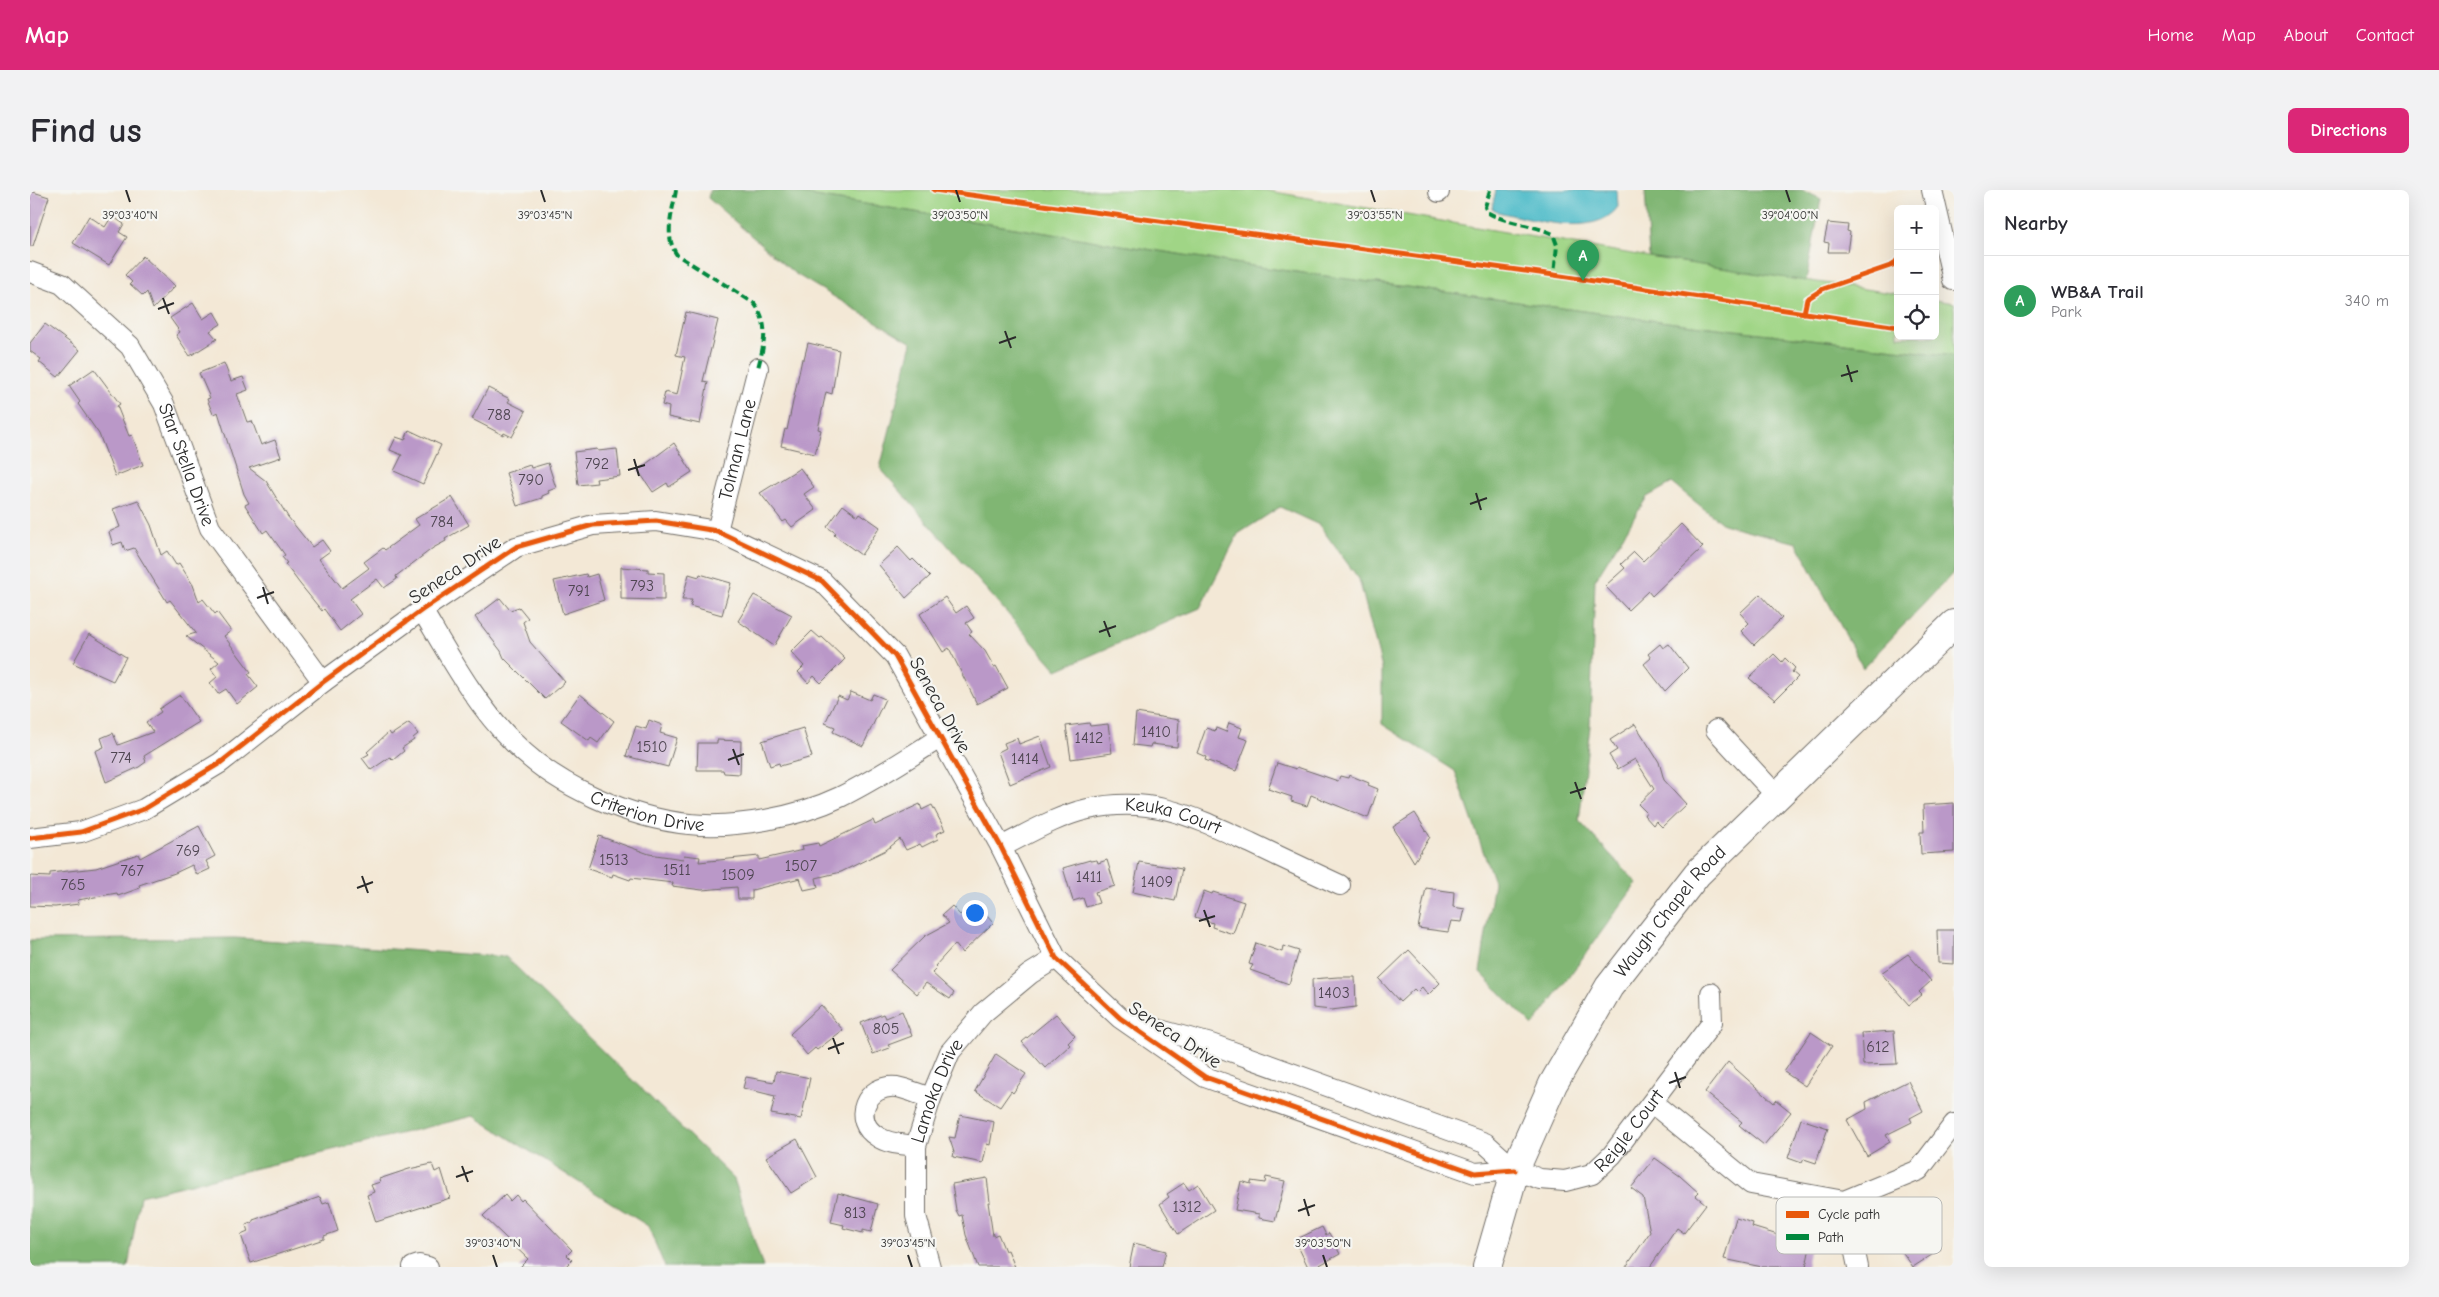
<!DOCTYPE html>
<meta charset="utf-8">
<style>
:root{--surface:#fff;--page:#f2f2f3;--text:#2b2b33;--muted:#7c7c81;--line:#e1e1e2;--accent:#db2777}
body{margin:0;font-family:"Comic Neue",sans-serif;background:var(--page);color:var(--text)}
.controls{position:absolute;right:15px;top:15px;display:grid;overflow:hidden;border-radius:8px;box-shadow:0 5px 20px #0002}
.controls button{width:45px;height:45px;display:grid;place-items:center;padding:0;border:0;border-bottom:1px solid var(--line);background:var(--surface);color:var(--text);font:25px sans-serif}
.you{position:absolute;left:944px;top:722px;width:18px;height:18px;margin:-12px;border:4px solid #fff;border-radius:50%;background:#1a73e8;box-shadow:0 0 0 8px #1a73e833}
.badge{display:grid;place-items:center;width:32px;height:32px;border-radius:50%;background:var(--accent);color:#fff;font-size:16px;font-weight:700}
.pin{position:absolute;translate:-50% -41px;filter:drop-shadow(0 1px 2px #0008)}
.pin::after{content:'';position:absolute;top:26px;width:18px;height:15px;background:inherit;clip-path:polygon(0 0,100% 0,50% 100%)}
.list{margin:0;padding:0;list-style:none}
h2{display:flex;justify-content:space-between;align-items:center;height:65px;margin:0;padding:0 20px;font-size:21px}
h2 small{font-size:16px;font-weight:400;color:var(--muted)}
.list li{display:grid;grid-template-columns:32px 1fr auto;gap:15px;align-items:center;box-sizing:border-box;height:90px;padding:0 20px;border-top:1px solid var(--line)}
.list b{display:block;font-size:19px;white-space:nowrap}
.list p{margin:0;font-size:16px;white-space:nowrap;color:var(--muted)}
.list em{font-size:16px;font-style:normal;color:var(--muted)}
.icon{flex:none;width:28px;height:28px;fill:none;stroke:currentColor;stroke-width:2;stroke-linecap:round;stroke-linejoin:round}
.map{position:relative;flex:none;width:1924px;height:1077px;overflow:hidden;border-radius:8px}
header{display:flex;align-items:center;gap:30px;box-sizing:border-box;height:70px;padding:0 25px;background:var(--accent);color:#fff}
header strong{font-size:24px}
nav{display:flex;gap:28px;margin-inline-start:auto;font-size:18px}
.intro{display:flex;align-items:center;justify-content:space-between;box-sizing:border-box;height:120px;padding:0 30px}
h1{margin:0;font-size:35px}
.button{padding:12px 22px;border-radius:8px;background:var(--accent);color:#fff;font-size:18px;font-weight:700}
main{display:flex;gap:30px;padding:0 30px}
aside{flex:1;background:var(--surface);border-radius:8px;box-shadow:0 5px 20px #0002}
.map>svg:first-child{display:block}
</style>
<header>
<strong>Map</strong>
<nav><a>Home</a><a>Map</a><a>About</a><a>Contact</a></nav>
</header>
<div class="intro"><h1>Find us</h1><a class="button">Directions</a></div>
<main>
<div class="map">
<svg width="1924" height="1077" viewBox="0 0 1924 1077">
<rect width="100%" height="100%" fill="#f6f6f2"/>
<filter id="ink" filterUnits="userSpaceOnUse"><feTurbulence type="fractalNoise" baseFrequency=".02" numOctaves="2"/><feDisplacementMap in="SourceGraphic" scale="10" xChannelSelector="R" yChannelSelector="G"/><feConvolveMatrix kernelMatrix="1 2 1 2 8 2 1 2 1" color-interpolation-filters="sRGB"/></filter>
<filter id="wash" filterUnits="userSpaceOnUse"><feTurbulence type="fractalNoise" baseFrequency=".0096" numOctaves="4" result="noise"/><feDisplacementMap in="SourceGraphic" scale="20" xChannelSelector="R" yChannelSelector="G"/><feGaussianBlur stdDeviation="1.12" result="paint"/><feColorMatrix in="noise" values="0 0 0 0 0 0 0 0 0 0 0 0 0 0 0 0 0 1.4 0 .05"/><feComposite in="paint" operator="in"/></filter>
<g filter="url(#wash)">
<rect width="100%" height="100%" fill="#f3e8d6"/>
<path fill="#a0d586" stroke="#668058" d="M747 0H1233L1619 67 1868 104V146H1905V110L1924 113V166L1620 130 1229 77Z"/>
<g fill="#80b673" stroke="#56704f">
<path d="M680 0H747L1229 77 1620 130 1924 166V382L1833 478 1767 353 1693 334 1642 293 1617 307 1565 390 1560 536 1549 631 1607 693 1503 836 1450 782 1464 692 1425 581 1352 534V478L1329 389 1289 335 1250 317 1208 344 1170 418 1027 480 850 278 882 153 764 83 678 8Z"/>
<path d="M1615 0H1772L1791 9 1776 91 1619 67Z"/>
<path d="M205 748 476 767 704 989 733 1077H635L618 1036 444 926 110 1006 98 1077H0V750Z"/>
</g>
<path fill="#4fbcc9" stroke="#3d747a" d="M1466 0H1587L1588 17C1565 49 1501 29 1468 22L1462 18Z"/>
<g id="blocks">
<g fill="#ba98c8">
<path d="M0 1 19 7 3 56H0Z"/>
<path d="M59 26 75 37 82 26 94 34 89 42 97 47 79 75 43 53Z"/>
<path d="M1798 33 1818 35 1817 41 1820 42 1817 62H1798L1799 53 1794 52Z"/>
<path d="M113 66 145 96 123 119 117 102 113 106 100 94 102 92 95 85Z"/>
<path d="M163 113 173 129 184 122 191 134 180 141 187 149 160 166 146 145 150 142 140 128Z"/>
<path d="M656 122 688 130 673 191 678 192 670 234 638 227 639 217 632 215 635 202 647 205 655 167 646 165Z"/>
<path d="M15 134 50 160 28 187 9 172 11 169 0 161V153Z"/>
<path d="M778 153 809 160 802 204 796 202 788 239 791 240 785 264 751 256 755 239 757 240 772 169H774Z"/>
<path d="M194 173 201 191 213 187 218 200 207 204 217 232 222 231 231 255 245 250 251 267 219 278 236 291 258 327 282 357 292 350 300 361 289 369 312 398 339 378 334 372 353 358 355 360 389 335 385 329 422 307 439 335 415 349 416 351 403 358 366 386 367 389 354 398 347 389 320 409 331 424 310 441 294 419 292 421 270 394 255 374 257 373 252 367 255 365 237 340 233 343 215 315 219 313 214 304 188 222 183 224 177 209 180 208 169 183Z"/>
<path d="M64 179 90 214 87 216 99 246 102 245 113 275 85 286 69 244 48 214 50 212 39 196Z"/>
<path d="M458 198 480 209 478 212 496 221 482 247 474 243 473 245 442 229Z"/>
<path d="M379 240 411 255 393 294 364 281 372 265 360 260 366 247 375 250Z"/>
<path d="M644 253 662 282 639 297 637 293 623 302 608 280Z"/>
<path d="M567 259 568 261 587 259 590 286 566 289 567 293 548 295 544 262Z"/>
<path d="M518 273 526 298 518 301 519 303 512 306V308L487 316 476 283 500 275 501 278Z"/>
<path d="M770 278 784 297 774 304 786 320 762 337 756 330 753 332 730 303Z"/>
<path d="M108 310 121 335 131 365 137 361 146 375 149 373 163 395 169 412 173 409 185 424 187 422 201 441 194 446 221 482 218 484 228 497 207 514 196 499 188 504 180 493 187 487 181 479 189 472 156 446 166 443 140 410 137 412 104 358 95 361 92 352 83 355 79 342 90 337 83 319Z"/>
<path d="M813 315 828 326 830 323 850 337 831 365 804 345 806 343 797 337Z"/>
<path d="M1651 334 1673 357 1622 406 1618 401 1598 420 1575 396 1595 378 1591 374 1604 362 1613 371Z"/>
<path d="M868 357 881 371 883 369 900 386 876 408 849 375Z"/>
<path d="M591 377 618 379V382L634 383V410L591 409Z"/>
<path d="M556 384 557 387 567 384 574 410 533 424 524 391Z"/>
<path d="M659 384 669 387 670 384 701 393 692 425 660 416 662 410H652Z"/>
<path d="M1730 404 1752 428 1724 455 1711 441 1719 433 1710 423Z"/>
<path d="M724 405 762 425 744 456 708 431Z"/>
<path d="M915 407 926 423 936 416 944 428 936 433 942 442 939 444 955 461 964 477 966 476 978 498 947 514 919 458 913 462 890 424Z"/>
<path d="M470 408 480 420 489 417 498 428 493 432 500 452 535 492 515 509 474 468 471 461 445 427Z"/>
<path d="M782 441 790 448 792 447 815 469 791 493 784 486 778 493 768 482 774 476 761 462Z"/>
<path d="M59 444 96 467 83 491 43 473Z"/>
<path d="M1630 454 1633 458 1639 454 1658 478 1635 501 1614 474 1621 468 1618 464Z"/>
<path d="M1744 464 1752 472 1755 468 1765 478 1762 482 1768 487 1745 510 1719 488Z"/>
<path d="M821 502 840 510 843 504 855 509 833 556 803 542 805 537 795 533 808 506 817 510Z"/>
<path d="M550 504 584 531 568 553 561 548 559 551 531 531Z"/>
<path d="M150 505 169 532 114 566 116 572 109 577 76 592 65 561 74 557 71 548 83 543 88 555 123 542 116 532 131 522 129 519Z"/>
<path d="M1106 523 1149 530 1147 557 1121 554 1120 557 1103 555Z"/>
<path d="M619 530 632 535 630 543 647 548 638 577 596 566 606 536 616 539Z"/>
<path d="M379 533 388 544 383 548 384 550 372 558 374 561 363 570 360 567 341 580 332 568 339 564 337 562 359 542 361 545Z"/>
<path d="M1059 533 1060 536 1078 534 1082 563 1041 569 1036 536Z"/>
<path d="M1199 533 1212 538 1209 547 1218 550 1206 581 1175 570 1176 567 1167 563 1176 538 1185 541 1186 538 1196 542Z"/>
<path d="M1605 534 1629 572 1634 590 1656 614 1632 637 1626 631 1623 635 1614 625 1616 622 1608 614 1624 599 1605 569 1588 579 1579 565 1587 560 1580 550Z"/>
<path d="M773 538 782 567 750 576 749 573 740 576 732 551Z"/>
<path d="M1010 546 1021 577 980 594 968 562 976 558 974 553 987 548 989 554Z"/>
<path d="M687 550 711 551 710 584 694 583 693 580H667L668 553H687Z"/>
<path d="M1247 573 1266 579 1267 577 1308 591 1310 586 1318 588 1319 585 1339 593 1338 595 1348 599 1338 628 1281 605 1277 616 1261 611 1262 607 1238 599Z"/>
<path d="M1924 613V662L1891 664 1890 642H1894L1893 615Z"/>
<path d="M890 614 892 620 902 615 915 640 906 644 908 649 892 657 890 654 876 660 870 649 856 660 811 682 786 688 788 697 774 700 770 688 722 700V709H708L707 697 672 700 642 696 643 693 601 688 600 690 583 684 582 687 558 679 569 646 619 664 653 669 654 665 670 667 669 672 729 666V670L773 660 772 656 788 653 789 656 843 630 845 635Z"/>
<path d="M1385 623 1400 647 1384 672 1363 637Z"/>
<path d="M169 636 185 666 176 671 180 679 167 685 162 675 145 683 109 695 110 698 88 706 87 703 48 710 49 714 25 717 0 716V686L20 687V683L66 678 108 664 110 668Z"/>
<path d="M1060 670V671L1067 670 1068 673 1077 670 1085 696 1065 702 1069 713 1056 717 1053 708 1043 711 1033 678Z"/>
<path d="M1109 672 1152 679 1145 711 1103 702Z"/>
<path d="M1396 698 1424 702 1423 717 1435 719 1432 732 1421 731 1418 742 1388 738Z"/>
<path d="M1174 701 1182 704 1183 702 1214 712 1203 744 1182 737 1183 733 1165 727Z"/>
<path d="M945 712 963 733 932 763 925 754 905 776 907 778 902 783 924 803 920 809 896 793 887 804 860 780 895 746 919 733 912 725 922 716 930 725Z"/>
<path d="M1907 740H1924V774L1908 773Z"/>
<path d="M1226 753 1252 762 1253 756 1269 761 1259 794 1220 780 1223 775 1219 774Z"/>
<path d="M1379 760 1410 793 1398 805 1392 797 1387 802 1384 799 1370 812 1349 789Z"/>
<path d="M1878 764 1901 791 1889 802 1892 805 1879 815 1851 783Z"/>
<path d="M1308 787H1325L1326 817 1301 820 1283 818 1282 789Z"/>
<path d="M791 815 813 840 787 860 785 858 777 865 760 844Z"/>
<path d="M872 821 882 846 858 855 860 858 843 864 831 833 853 824 855 828Z"/>
<path d="M1026 824 1045 846 1038 853 1040 855 1015 878 992 852Z"/>
<path d="M1864 841 1867 874 1833 875 1831 843Z"/>
<path d="M1781 842 1802 856 1775 896 1754 882Z"/>
<path d="M966 864 996 884 983 903 981 901 970 917 945 901Z"/>
<path d="M1698 872 1744 913 1746 910 1761 922 1734 955 1709 935 1712 932 1675 902Z"/>
<path d="M746 881 780 888 771 929 741 924 745 906 713 898 716 887 744 892Z"/>
<path d="M1878 891 1893 921 1880 928 1882 932 1856 945 1860 952 1837 966 1817 930 1837 919 1836 912Z"/>
<path d="M930 925 964 932 960 955 957 954 953 973 923 967 924 962 919 947 925 948Z"/>
<path d="M1771 929 1798 938 1786 973 1774 969 1772 973 1758 968Z"/>
<path d="M767 949 787 987 761 1003 736 967Z"/>
<path d="M1625 968 1650 986 1669 1003 1666 1006 1676 1014 1654 1043 1647 1038 1620 1077H1596L1620 1042 1613 1007 1601 998Z"/>
<path d="M402 974 405 982 411 979 420 1008 346 1032 337 1005 344 1002 341 995 350 992 349 989 379 979Z"/>
<path d="M1236 987 1255 991 1245 1031 1229 1028V1024L1205 1020 1211 991 1221 994V991L1235 993Z"/>
<path d="M957 988 960 1012H958L963 1046 968 1044 975 1061 978 1060 985 1077H948L936 1045 932 1025 929 1026 926 1020 922 994Z"/>
<path d="M1154 993 1159 1000 1168 994 1184 1020 1148 1044 1130 1014 1139 1007 1137 1004Z"/>
<path d="M808 1003 848 1014 841 1042 833 1040V1043L813 1038 814 1035 801 1032Z"/>
<path d="M475 1005 480 1011 486 1005 491 1011 493 1009 542 1060 537 1065 542 1070 535 1077H490L498 1069 453 1026Z"/>
<path d="M290 1007 293 1014 299 1012 308 1041 294 1046V1049L221 1073 211 1045 218 1042 216 1035 223 1032V1030Z"/>
<path d="M1886 1024 1911 1059 1883 1077 1862 1047 1875 1038 1872 1034Z"/>
<path d="M1706 1028 1723 1033 1722 1037 1751 1046 1781 1052 1776 1077H1732L1694 1069Z"/>
<path d="M1292 1037 1296 1045 1299 1043 1310 1064 1286 1077H1278L1265 1050Z"/>
<path d="M1104 1053 1136 1061 1132 1077H1099Z"/>
</g>
</g>
</g>
<g filter="url(#ink)">
<use href="#blocks" fill-opacity="0" stroke="#716d67" stroke-width="1"/>
<g fill="none" stroke-linecap="round" stroke-linejoin="round">
<g stroke="#716d67" stroke-width="22">
<g id="street">
<path d="M1902 0 1923 90"/>
<path d="M1409 2V0"/>
<path id="s1" d="M0 82 32 94 100 156 134 214 180 338 293 492"/>
<path id="s2" d="M687 341 728 178"/>
<path id="s3" d="M392 420C420 467 445 514 484 553 526 596 599 628 659 634 705 639 768 627 810 607 845 590 878 568 911 547"/>
<path d="M1686 540 1747 606"/>
<path d="M0 648 51 642 114 619 190 573 293 492 392 420 486 357 563 335 626 331 687 341 792 391 865 466 971 657 1026 768 1090 828 1175 887 1445 983 1485 980"/>
<path id="s4" d="M971 657C999 643 1027 626 1058 619 1122 605 1164 627 1221 653 1250 667 1280 681 1310 695"/>
<path id="s5" d="M1108 834 1181 854 1455 953 1485 980 1510 989 1535 991 1562 984 1582 965 1682 833 1681 803"/>
<path d="M1622 913 1721 994 1814 1011 1889 980 1924 934"/>
<path d="M886 956C873 954 858 954 848 947 820 931 836 893 867 897 878 899 890 905 901 908"/>
<path d="M1814 1011 1828 1077"/>
<path d="M383 1077 389 1075 398 1077"/>
<path id="s6" d="M900 1077 886 1026V956L901 908 920 862 953 823 1000 784 1026 768"/>
</g>
</g>
<g stroke="#716d67" stroke-width="30">
<g id="secondary">
<path id="s7" d="M1457 1077 1485 980 1523 894 1579 797 1667 684 1924 434"/>
</g>
</g>
<use href="#street" stroke="#fff" stroke-width="20"/>
<use href="#secondary" stroke="#fff" stroke-width="28"/>
<g stroke="#00873e" stroke-width="4" stroke-dasharray="8 4" stroke-linecap="butt">
<path d="M646 0C643 21 633 46 647 65L724 113C740 134 734 154 728 178"/>
<path d="M1460 0 1455 17 1457 22C1477 34 1502 34 1523 44L1527 55 1524 85"/>
</g>
<g stroke="#f6f6f2" stroke-width="8">
<g id="cycleway">
<path d="M904 0 1524 85 1868 137"/>
<path d="M1774 123 1777 109 1793 99 1863 75 1868 69"/>
<path d="M0 648 51 642 114 619 190 573 293 492 392 420 486 357 563 335 626 331 687 341 792 391 865 466 971 657 1026 768 1090 828 1175 887 1445 983 1485 980"/>
</g>
</g>
<use href="#cycleway" stroke="#e8590c" stroke-width="5"/>
</g>
</g>
<path fill="none" stroke="#2b2b2b" stroke-width="2" d="M96 0 100 12M511 0 515 12M926 0 930 12M1341 0 1345 12M1756 0 1760 12M133 108 139 124M128 119 144 113M975 141 981 158M969 153 986 147M1817 175 1822 192M1811 186 1828 181M604 269 609 286M598 280 615 275M1446 303 1451 320M1440 314 1457 308M233 397 238 414M227 408 244 402M1074 431 1080 447M1069 442 1086 436M703 559 709 575M698 570 714 564M1545 592 1551 609M1540 603 1556 598M332 686 338 703M327 698 343 692M1174 720 1180 737M1169 731 1185 726M803 848 809 864M798 859 814 853M1645 882 1650 898M1639 893 1656 887M432 976 438 992M426 987 443 981M1274 1009 1279 1026M1268 1021 1285 1015M463 1065 467 1077M878 1065 882 1077M1293 1065 1297 1077"/>
<g text-anchor="middle" dominant-baseline="central" stroke-width="4.5" stroke-linejoin="round" paint-order="stroke">
<g font-size="16" fill="#4f4652">
<text x="469" y="225">788</text>
<text x="567" y="274">792</text>
<text x="501" y="290">790</text>
<text x="412" y="332">784</text>
<text x="612" y="396">793</text>
<text x="549" y="401">791</text>
<text x="1126" y="542">1410</text>
<text x="1059" y="548">1412</text>
<text x="622" y="557">1510</text>
<text x="91" y="568">774</text>
<text x="995" y="569">1414</text>
<text x="158" y="661">769</text>
<text x="584" y="670">1513</text>
<text x="771" y="676">1507</text>
<text x="647" y="680">1511</text>
<text x="102" y="681">767</text>
<text x="708" y="685">1509</text>
<text x="1059" y="687">1411</text>
<text x="1127" y="692">1409</text>
<text x="43" y="695">765</text>
<text x="1304" y="803">1403</text>
<text x="856" y="839">805</text>
<text x="1848" y="857">612</text>
<text x="1157" y="1017">1312</text>
<text x="825" y="1023">813</text>
</g>
<g font-size="19" fill="#2b2b2b" stroke="#f6f6f2">
<text stroke="none"><textPath href="#s2" startOffset="84">Tolman Lane</textPath></text>
<text stroke="none"><textPath href="#s1" startOffset="258">Star Stella Drive</textPath></text>
<text transform="translate(425 380) rotate(-34)">Seneca Drive</text>
<text transform="translate(910 515) rotate(61)">Seneca Drive</text>
<text stroke="none"><textPath href="#s3" startOffset="315">Criterion Drive</textPath></text>
<text stroke="none"><textPath href="#s4" startOffset="182">Keuka Court</textPath></text>
<text stroke="none"><textPath href="#s7" startOffset="404">Waugh Chapel Road</textPath></text>
<text transform="translate(1145 845) rotate(33)">Seneca Drive</text>
<text stroke="none"><textPath href="#s6" startOffset="182">Lamoka Drive</textPath></text>
<text stroke="none"><textPath href="#s5" startOffset="544">Reigle Court</textPath></text>
</g>
</g>
<rect x="1746" y="1007" width="166" height="57" rx="8" fill="#f6f6f2" stroke="#b9b9b6" stroke-width="1"/>
<rect x="1756" y="1021" width="23" height="7" fill="#e8590c"/>
<rect x="1756" y="1044" width="23" height="6" fill="#00873e"/>
<g font-size="14" fill="#2b2b2b">
<text x="1788" y="1029">Cycle path</text>
<text x="1788" y="1052">Path</text>
</g>
<g font-size="12" text-anchor="middle" fill="#2b2b2b" stroke="#f6f6f2" stroke-width="4.5" stroke-linejoin="round" paint-order="stroke">
<text x="100" y="29">39°03'40"N</text>
<text x="515" y="29">39°03'45"N</text>
<text x="930" y="29">39°03'50"N</text>
<text x="1345" y="29">39°03'55"N</text>
<text x="1760" y="29">39°04'00"N</text>
<text x="463" y="1057">39°03'40"N</text>
<text x="878" y="1057">39°03'45"N</text>
<text x="1293" y="1057">39°03'50"N</text>
</g>
</svg>
<div class="controls">
<button>+</button>
<button>−</button>
<button><svg class="icon" aria-label="locate" viewBox="0 0 24 24"><circle cx="12" cy="12" r="6"/><path d="M12 2v4M12 18v4M2 12h4M18 12h4"/></svg></button>
</div>
<div class="you"></div>
<div class="pin badge" style="left:1553px;top:91px;background:#2e9e5b">A</div>
</div>
<aside>
<h2>Nearby<small></small></h2>
<ul class="list">
<li><span class="badge" style="background:#2e9e5b">A</span><div><b>WB&amp;A Trail</b><p>Park</p></div><em>340 m</em></li>
</ul>
</aside>
</main>
